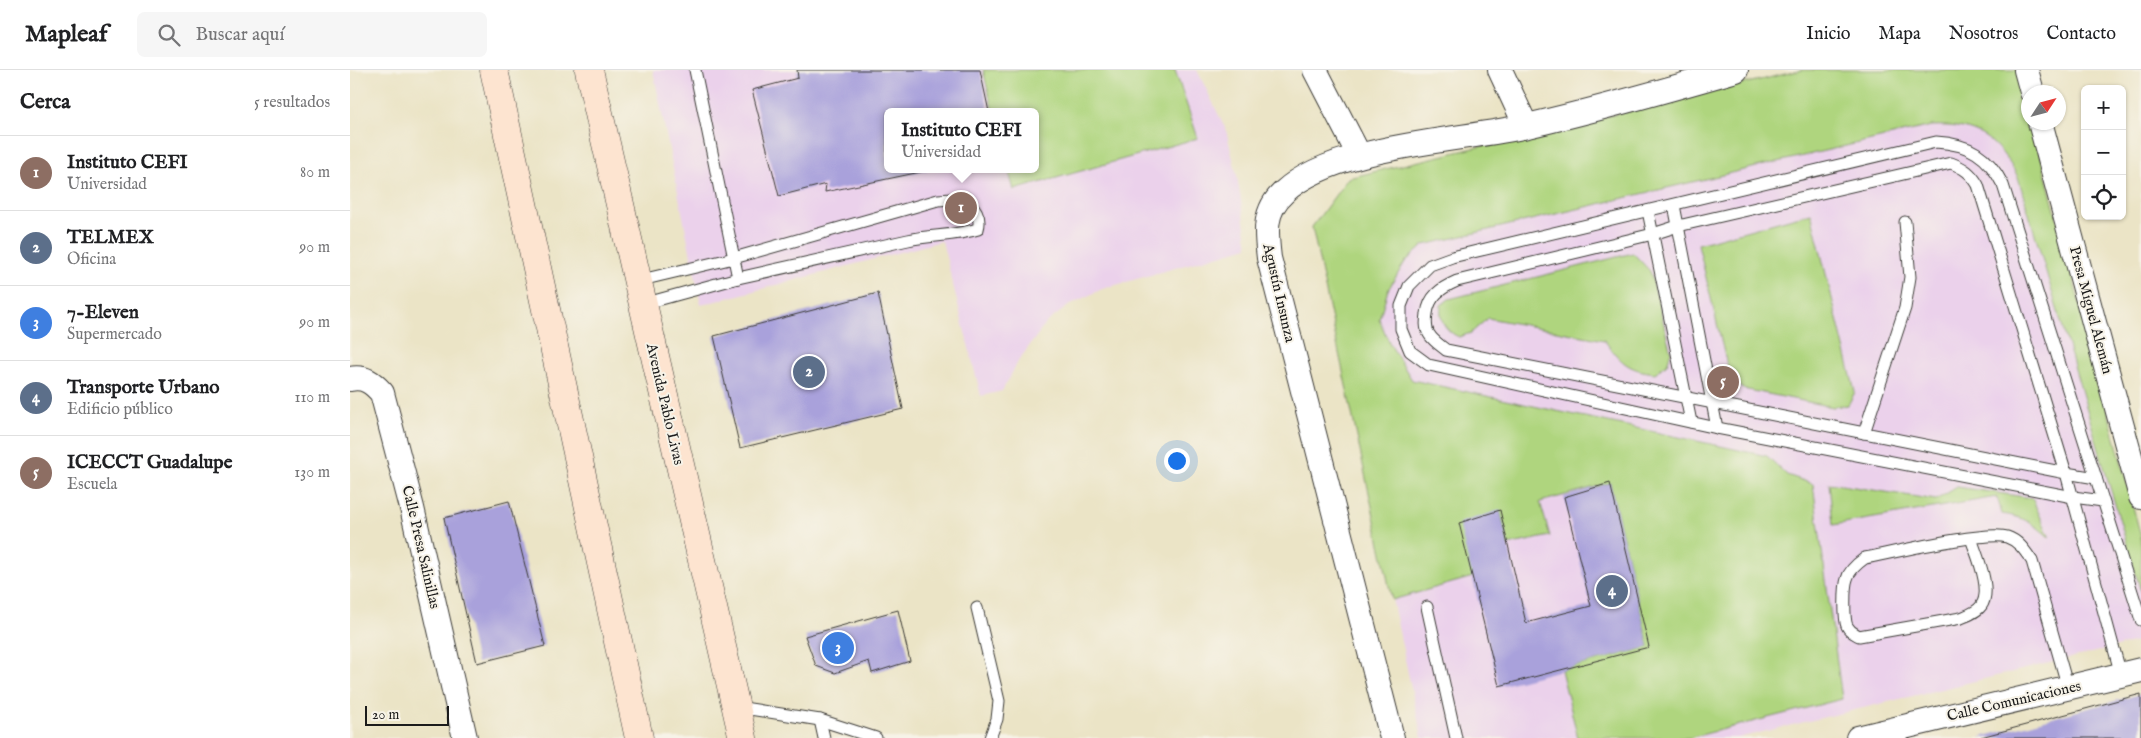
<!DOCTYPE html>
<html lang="es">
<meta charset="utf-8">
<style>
:root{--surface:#fff;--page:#f6f6f6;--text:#202124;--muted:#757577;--line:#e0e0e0;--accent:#d93025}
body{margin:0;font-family:"IM FELL English",serif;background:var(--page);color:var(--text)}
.controls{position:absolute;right:15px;top:15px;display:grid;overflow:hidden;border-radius:8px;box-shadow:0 1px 4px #0004}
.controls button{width:45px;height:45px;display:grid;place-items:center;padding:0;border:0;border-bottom:1px solid var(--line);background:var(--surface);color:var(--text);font:25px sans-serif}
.compass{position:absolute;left:1671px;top:15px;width:45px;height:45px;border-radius:50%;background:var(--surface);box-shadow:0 1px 4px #0004;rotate:54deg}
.scale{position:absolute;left:15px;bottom:12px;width:84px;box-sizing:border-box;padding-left:5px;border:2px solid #1c1c1c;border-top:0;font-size:14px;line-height:18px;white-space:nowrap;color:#1c1c1c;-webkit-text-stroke:4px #f7f3e8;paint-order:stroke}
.you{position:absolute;left:826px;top:390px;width:18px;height:18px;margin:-12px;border:4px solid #fff;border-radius:50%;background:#1a73e8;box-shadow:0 0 0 8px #1a73e833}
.badge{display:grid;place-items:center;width:32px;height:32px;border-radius:50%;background:var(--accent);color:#fff;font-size:16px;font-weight:700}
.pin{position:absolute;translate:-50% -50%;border:2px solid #fff;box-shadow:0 1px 5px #0006}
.popup{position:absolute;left:534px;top:38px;width:155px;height:65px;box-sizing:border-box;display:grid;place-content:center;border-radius:8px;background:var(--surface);filter:drop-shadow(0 1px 4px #0005);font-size:16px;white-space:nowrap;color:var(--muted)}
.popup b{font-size:19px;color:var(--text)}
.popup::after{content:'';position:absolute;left:50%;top:100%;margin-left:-10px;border:10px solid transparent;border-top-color:var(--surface)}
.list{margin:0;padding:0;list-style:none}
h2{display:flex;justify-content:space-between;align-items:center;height:65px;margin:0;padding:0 20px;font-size:21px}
h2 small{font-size:16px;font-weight:400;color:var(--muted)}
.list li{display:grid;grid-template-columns:32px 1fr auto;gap:15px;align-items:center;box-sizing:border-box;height:75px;padding:0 20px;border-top:1px solid var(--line)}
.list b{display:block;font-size:19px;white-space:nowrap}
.list p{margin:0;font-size:16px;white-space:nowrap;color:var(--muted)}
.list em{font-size:16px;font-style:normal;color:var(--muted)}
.icon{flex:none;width:28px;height:28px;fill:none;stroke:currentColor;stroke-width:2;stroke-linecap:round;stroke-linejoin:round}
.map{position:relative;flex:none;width:1791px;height:668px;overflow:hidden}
header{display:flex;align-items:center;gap:30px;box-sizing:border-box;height:70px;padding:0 25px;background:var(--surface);border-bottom:1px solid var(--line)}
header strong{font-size:24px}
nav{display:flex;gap:28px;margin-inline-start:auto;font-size:18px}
.search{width:350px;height:45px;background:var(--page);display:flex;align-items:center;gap:12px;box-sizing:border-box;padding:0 18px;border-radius:8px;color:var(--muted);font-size:19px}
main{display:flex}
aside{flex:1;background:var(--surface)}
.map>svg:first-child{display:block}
</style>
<header>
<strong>Mapleaf</strong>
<div class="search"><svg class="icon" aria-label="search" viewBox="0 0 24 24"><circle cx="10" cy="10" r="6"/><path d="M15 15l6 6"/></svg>Buscar aquí</div>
<nav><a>Inicio</a><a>Mapa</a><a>Nosotros</a><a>Contacto</a></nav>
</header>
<main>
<aside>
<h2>Cerca<small>5 resultados</small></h2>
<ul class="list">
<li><span class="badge" style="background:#8d6e63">1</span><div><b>Instituto CEFI</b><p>Universidad</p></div><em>80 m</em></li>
<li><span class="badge" style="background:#5c6f8a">2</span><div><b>TELMEX</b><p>Oficina</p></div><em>90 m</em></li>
<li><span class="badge" style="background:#3f7fe0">3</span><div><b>7-Eleven</b><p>Supermercado</p></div><em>90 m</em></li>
<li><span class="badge" style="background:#5c6f8a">4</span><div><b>Transporte Urbano</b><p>Edificio público</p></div><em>110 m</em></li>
<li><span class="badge" style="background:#8d6e63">5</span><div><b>ICECCT Guadalupe</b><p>Escuela</p></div><em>130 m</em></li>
</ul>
</aside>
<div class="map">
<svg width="1791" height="668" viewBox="0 0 1791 668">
<rect width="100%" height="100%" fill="#f7f3e8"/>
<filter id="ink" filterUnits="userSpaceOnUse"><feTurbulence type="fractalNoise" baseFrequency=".02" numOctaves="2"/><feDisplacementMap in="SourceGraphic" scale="10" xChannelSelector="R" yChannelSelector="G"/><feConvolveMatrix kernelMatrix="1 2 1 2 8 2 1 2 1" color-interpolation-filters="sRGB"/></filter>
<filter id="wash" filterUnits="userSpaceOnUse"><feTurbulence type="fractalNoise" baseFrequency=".0096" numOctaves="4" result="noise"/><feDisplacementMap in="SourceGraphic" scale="20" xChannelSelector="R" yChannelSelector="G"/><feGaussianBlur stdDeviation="1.12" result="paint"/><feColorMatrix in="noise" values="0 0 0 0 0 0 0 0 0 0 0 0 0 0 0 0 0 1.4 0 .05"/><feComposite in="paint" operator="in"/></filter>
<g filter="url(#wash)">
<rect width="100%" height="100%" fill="#ebe4c6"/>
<g fill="#ebd1eb" fill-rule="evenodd">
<path d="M303 0H847L876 60 887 106 898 177 752 219 721 234 697 252 669 290 652 321 631 326 592 171 351 235ZM537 42H685V99H537Z"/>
<path d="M1452 0 1678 39V52L1791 467V571L1388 668H1072L962 157 998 108Z"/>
</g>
<g fill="#afd57e" stroke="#66784d">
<path d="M633 0H825L848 68 664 120 658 99H685V42H643Z"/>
<path d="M1452 0H1668L1678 39V52L1682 53 1791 467V522L1668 107C1646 68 1627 54 1581 56L1074 175 1055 192 1038 220 1029 249 1040 274 1062 310 1417 386 1437 405 1463 414 1492 629 1339 668H1228L1211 600 1299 577 1260 413 1190 432 1200 466 1158 475 1150 440 1123 507 1042 530 962 157 998 108Z"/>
<path d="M1461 143 1505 322 1498 335 1483 337 1393 319 1380 308 1348 174Z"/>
<path d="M1283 183 1300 201 1321 282 1317 294 1305 303C1277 300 1271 292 1254 270L1138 248 1121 263 1109 267C1095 261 1089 250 1091 235L1099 229Z"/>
<path d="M1479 413 1586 430 1607 417 1682 428 1700 468C1683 453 1674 447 1652 444L1647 427 1483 455Z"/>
</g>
<g id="blocks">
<g fill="#a9a1db">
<path d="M447 0H630L639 42H537V99L580 100 475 122 476 114 429 126 402 20 448 8Z"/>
<path d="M528 223 553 339 390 378 364 266Z"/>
<path d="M1260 413 1299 577 1149 616 1109 453 1150 440 1176 553 1241 536 1214 427Z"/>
<path d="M159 431 195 576 127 593 94 448Z"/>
<path d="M548 540 560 591 522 603 519 591 485 603 466 596 455 566Z"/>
<path d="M1791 624V668H1631V667Z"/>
</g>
</g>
</g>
<g filter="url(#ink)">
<use href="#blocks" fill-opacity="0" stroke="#3b3a36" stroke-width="1"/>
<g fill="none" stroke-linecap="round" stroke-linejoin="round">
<g stroke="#3b3a36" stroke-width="13">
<g id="service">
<path d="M345 0 388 208"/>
<path d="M1324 135 1367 358"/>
<path d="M1298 141 1341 352"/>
<path d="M287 211 384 188 588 130 616 128C624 137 632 146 628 159 606 166 582 165 558 170L388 208 293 234"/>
<path d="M1514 363 1555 238 1560 207 1555 152"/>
<path d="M1746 408 1716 403C1510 362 1303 322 1096 280 1090 275 1083 271 1079 264 1075 258 1076 251 1077 244 1079 226 1091 218 1107 211L1303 164 1328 156 1601 93C1614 98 1621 103 1628 115L1716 403 1771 605"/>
<path d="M1753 431 1723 427 1367 358 1079 295 1060 281 1051 259V236L1059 216 1080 195 1102 187 1586 72C1619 74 1638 85 1653 115L1746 408 1791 550"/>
<path d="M1621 468C1626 484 1643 520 1631 536 1627 542 1618 545 1611 548L1509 566C1504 563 1500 562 1497 556 1494 549 1494 517 1497 509 1499 500 1508 493 1515 488 1541 483 1637 460 1657 467 1669 471 1675 481 1682 491L1718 618"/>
<path d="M1077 537 1106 668"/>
<path d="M627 538 649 631 647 649 640 668"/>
<path d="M387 637 470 650 526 668"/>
<path d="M470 650 474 668"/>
</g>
</g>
<g stroke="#3b3a36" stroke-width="26">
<g id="minor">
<path d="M965 0 1009 85"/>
<path d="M1150 0 1176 56"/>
<path d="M1676 0 1682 22"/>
<path d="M1690 52 1791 427"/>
<path d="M0 309C15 306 23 313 32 323L62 438 115 668"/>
<path d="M1042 668 919 188C916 163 913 141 934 122 984 75 1110 71 1177 56 1247 40 1317 20 1386 0"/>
<path d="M1508 668 1791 600"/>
</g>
</g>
<g stroke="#3b3a36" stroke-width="29">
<g id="secondary">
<path d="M144 0 289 668"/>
<path d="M239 0 393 668"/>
</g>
</g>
<use href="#service" stroke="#fff" stroke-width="11"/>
<use href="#minor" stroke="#fff" stroke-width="24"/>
<use href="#secondary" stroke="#fde4d0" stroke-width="28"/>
</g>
</g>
<g text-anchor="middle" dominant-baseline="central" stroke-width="4" stroke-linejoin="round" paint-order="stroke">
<g font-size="15" fill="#1c1c1c" stroke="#f7f3e8">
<text transform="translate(929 223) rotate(77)">Agustín Insunza</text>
<text transform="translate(1741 240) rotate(75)">Presa Miguel Alemán</text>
<text transform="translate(315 334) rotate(77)">Avenida Pablo Livas</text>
<text transform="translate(71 477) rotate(77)">Calle Presa Salinillas</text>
<text transform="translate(1664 631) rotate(-13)">Calle Comunicaciones</text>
</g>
</g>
</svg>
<div class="controls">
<button>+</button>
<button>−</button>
<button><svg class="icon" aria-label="locate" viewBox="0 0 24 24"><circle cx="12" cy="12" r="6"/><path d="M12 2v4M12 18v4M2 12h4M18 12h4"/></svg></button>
</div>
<svg class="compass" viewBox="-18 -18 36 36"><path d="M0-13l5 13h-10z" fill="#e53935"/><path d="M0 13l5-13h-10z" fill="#757577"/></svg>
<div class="scale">20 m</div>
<div class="you"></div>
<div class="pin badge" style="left:611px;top:138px;background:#8d6e63">1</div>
<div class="popup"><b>Instituto CEFI</b>Universidad</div>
<div class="pin badge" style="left:459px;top:302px;background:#5c6f8a">2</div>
<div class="pin badge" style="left:488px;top:578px;background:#3f7fe0">3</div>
<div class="pin badge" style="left:1262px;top:521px;background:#5c6f8a">4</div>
<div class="pin badge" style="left:1373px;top:312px;background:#8d6e63">5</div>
</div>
</main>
